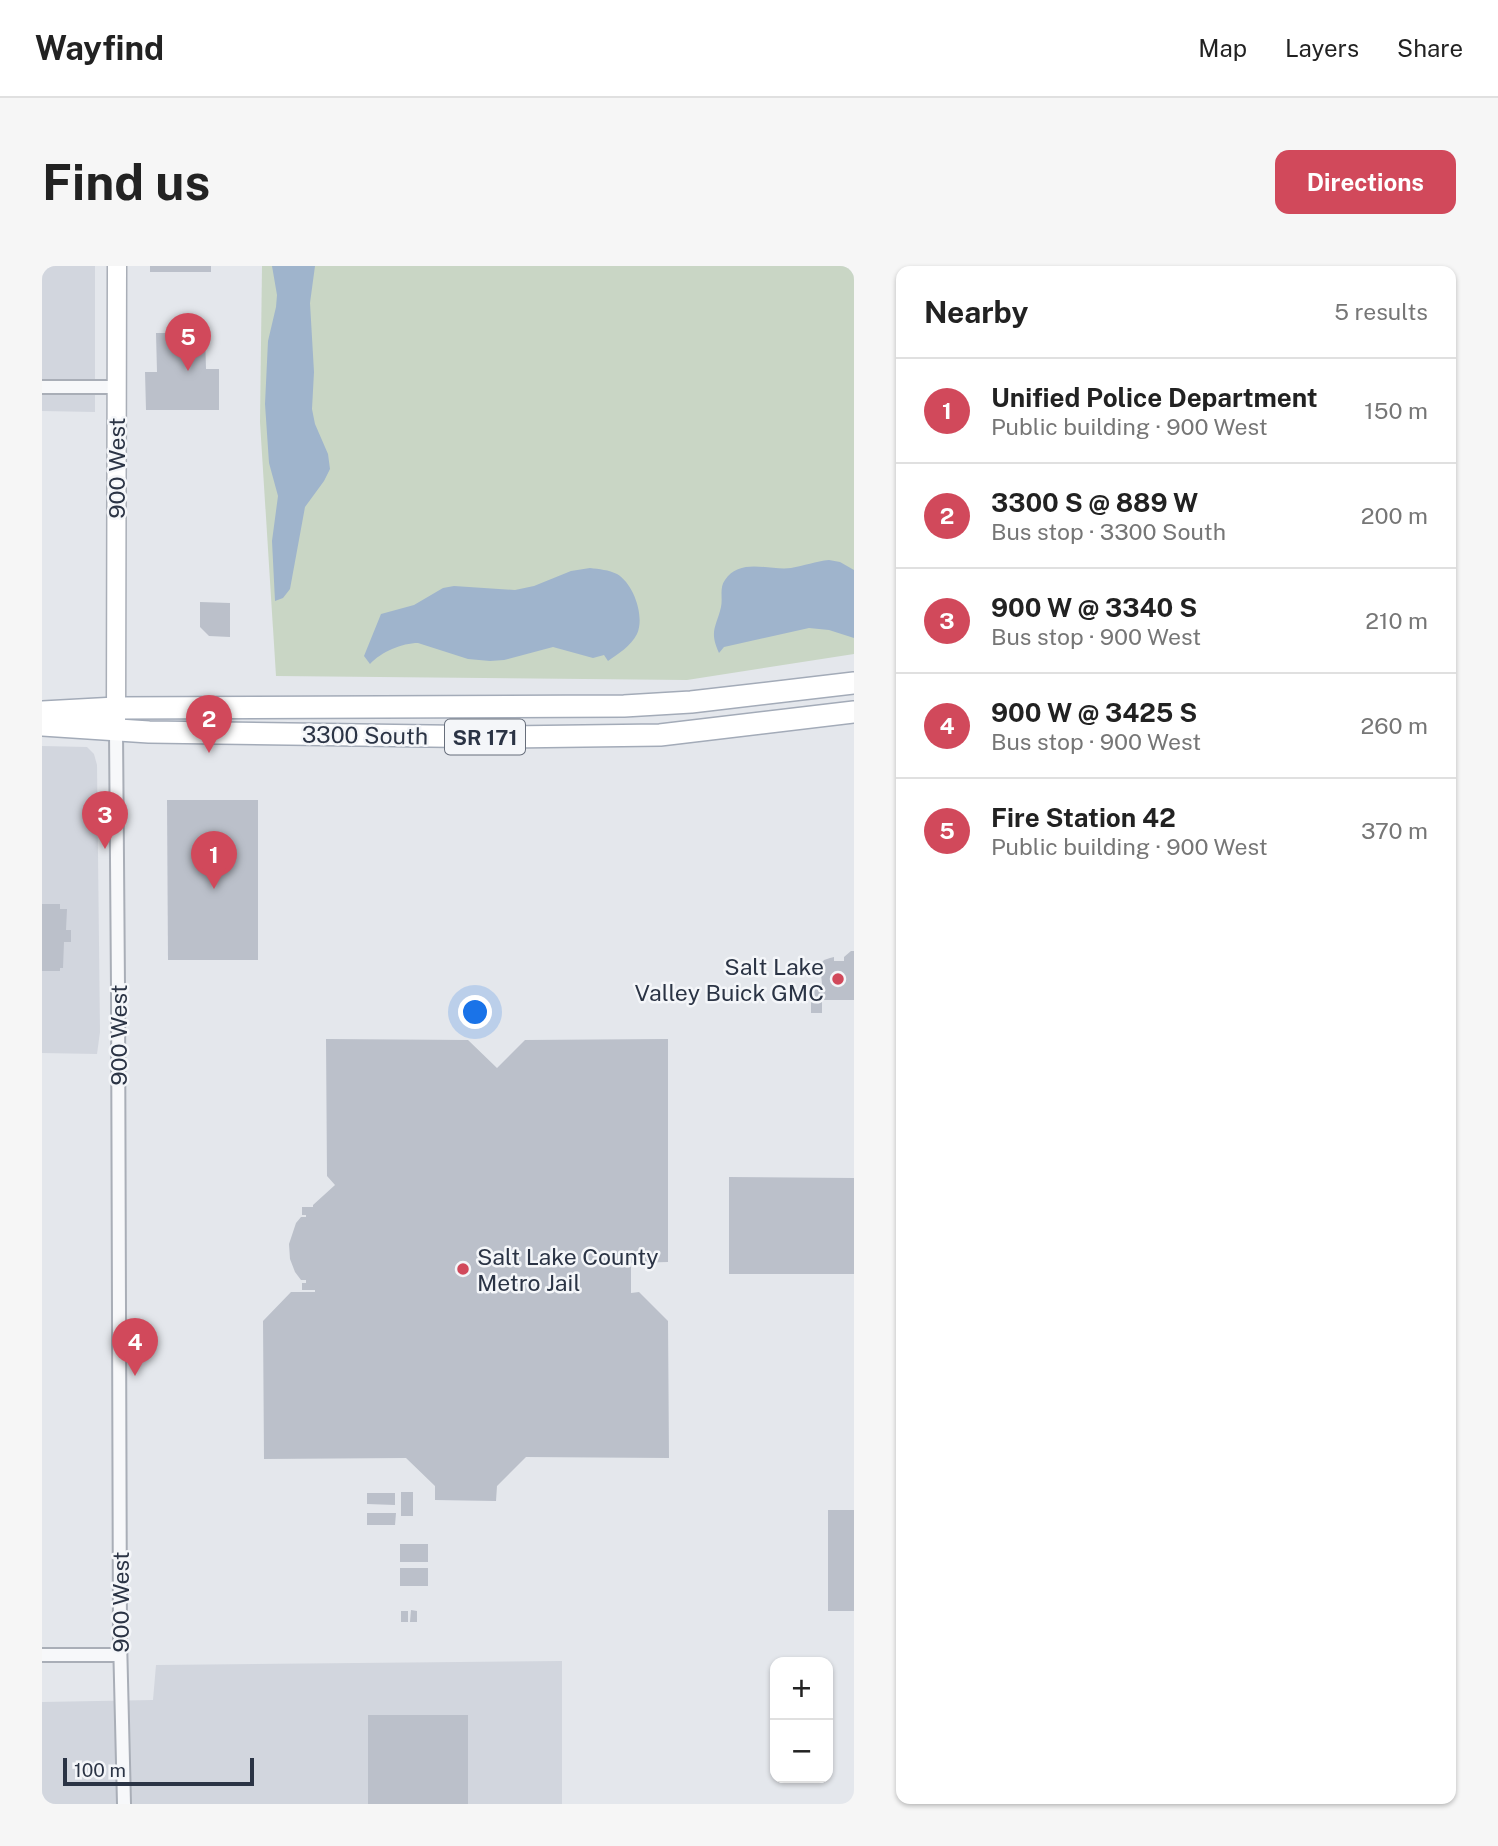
<!DOCTYPE html>
<meta charset="utf-8">
<style>
:root{--surface:#fff;--page:#f6f6f6;--text:#222;--muted:#767676;--line:#e0e0e0;--accent:#d1495b}
body{margin:0;font-family:"Public Sans",sans-serif;background:var(--page);color:var(--text)}
.controls{position:absolute;right:21px;bottom:21px;display:grid;overflow:hidden;border-radius:14px;box-shadow:0 2px 5px #0004}
.controls button{width:63px;height:63px;display:grid;place-items:center;padding:0;border:0;border-bottom:2px solid var(--line);background:var(--surface);color:var(--text);font:35px sans-serif}
.scale{position:absolute;left:21px;bottom:18px;width:191px;box-sizing:border-box;padding-left:7px;border:4px solid #2b3445;border-top:0;font-size:19px;line-height:24px;white-space:nowrap;color:#2b3445;-webkit-text-stroke:5px #f4f6f9;paint-order:stroke}
.you{position:absolute;left:434px;top:747px;width:24px;height:24px;margin:-18px;border:5px solid #fff;border-radius:50%;background:#1a73e8;box-shadow:0 0 0 10px #1a73e833}
.badge{display:grid;place-items:center;width:46px;height:46px;border-radius:50%;background:var(--accent);color:#fff;font-size:23px;font-weight:700}
.pin{position:absolute;translate:-50% -58px;filter:drop-shadow(0 2px 4px #0008)}
.pin::after{content:'';position:absolute;top:37px;width:24px;height:21px;background:inherit;clip-path:polygon(0 0,100% 0,50% 100%)}
.list{margin:0;padding:0;list-style:none}
h2{display:flex;justify-content:space-between;align-items:center;height:91px;margin:0;padding:0 28px;font-size:30px}
h2 small{font-size:23px;font-weight:400;color:var(--muted)}
.list li{display:grid;grid-template-columns:46px 1fr auto;gap:21px;align-items:center;box-sizing:border-box;height:105px;padding:0 28px;border-top:2px solid var(--line)}
.list b{display:block;font-size:26px;white-space:nowrap}
.list p{margin:0;font-size:23px;white-space:nowrap;color:var(--muted)}
.list em{font-size:23px;font-style:normal;color:var(--muted)}
.map{position:relative;flex:none;width:812px;height:1538px;overflow:hidden;border-radius:14px}
header{display:flex;align-items:center;gap:42px;box-sizing:border-box;height:98px;padding:0 35px;background:var(--surface);border-bottom:2px solid var(--line)}
header strong{font-size:33px}
nav{display:flex;gap:38px;margin-inline-start:auto;font-size:24px}
.intro{display:flex;align-items:center;justify-content:space-between;box-sizing:border-box;height:168px;padding:0 42px}
h1{margin:0;font-size:49px}
.button{padding:18px 32px;border-radius:14px;background:var(--accent);color:#fff;font-size:24px;font-weight:700}
main{display:flex;gap:42px;padding:0 42px}
aside{flex:1;background:var(--surface);border-radius:14px;box-shadow:0 2px 5px #0004}
.map>svg:first-child{display:block}
</style>
<header>
<strong>Wayfind</strong>
<nav><a>Map</a><a>Layers</a><a>Share</a></nav>
</header>
<div class="intro"><h1>Find us</h1><a class="button">Directions</a></div>
<main>
<div class="map">
<svg width="812" height="1538" viewBox="0 0 812 1538">
<rect width="100%" height="100%" fill="#e4e7ec"/>
<g fill="#d2d6de">
<path d="M0 0H53V146L0 145Z"/>
<path d="M0 480 45 481 52 488 55 499 58 766 55 788 0 787Z"/>
<path d="M520 1395V1538H0V1436L111 1434 114 1399Z"/>
</g>
<path fill="#c9d6c5" d="M220 0H812V388L645 414 234 410 218 156Z"/>
<g fill="#9fb4cc">
<path d="M230 0H273L268 37 272 106 270 143 273 158 286 188 288 203 282 215 263 241 248 323 241 332 233 335 230 275 236 230 227 197 223 138 226 75 234 41 235 29Z"/>
<path d="M787 294 798 296 812 304V372L787 364 767 362 682 381 677 387C667 365 674 362 679 341 681 332 677 322 683 314 698 291 728 305 749 302 762 300 774 295 787 294Z"/>
<path d="M548 302C557 303 567 304 575 308 592 318 603 351 595 368 589 380 576 388 566 395L562 389 551 392 511 381 462 394 448 395 426 393 376 377C360 377 339 386 328 398L322 390 339 348 372 339 401 322 412 320 473 324 492 320 529 305Z"/>
</g>
<g fill="#bbc0ca">
<rect x="108" y="0" width="61" height="6"/>
<path d="M114 67H163L164 103H177V144H104L103 106H115Z"/>
<path d="M158 336 188 337V371L167 370 158 361Z"/>
<path d="M125 534H216V694H126Z"/>
<path d="M0 638H18V643H25L24 664H29V676H22L21 702H18V705H0Z"/>
<path d="M809 685H812V734H780V747H769V724L776 718H780L779 708H776L777 700 782 694 788 692 792 691V695H802V691Z"/>
<path d="M284 773 426 774 455 802 483 774 626 773V996L589 997V1027L597 1026 626 1055 627 1192 484 1191 455 1220 454 1235 393 1234V1220L364 1192 222 1193 221 1055 249 1026H273V1024H260V1017H264V1014H259L253 1006 248 993 247 978 254 957 259 951H264V949H260V941H271V939L293 919 285 910Z"/>
<path d="M687 911 812 912V1008H687Z"/>
<rect x="359" y="1226" width="12" height="24"/>
<path d="M325 1227H353V1239L325 1238Z"/>
<rect x="786" y="1244" width="26" height="101"/>
<path d="M325 1247H354L353 1259H325Z"/>
<rect x="358" y="1278" width="28" height="18"/>
<rect x="358" y="1302" width="28" height="18"/>
<path d="M369 1344 375 1345V1356H368Z"/>
<rect x="359" y="1345" width="7" height="11"/>
<rect x="326" y="1449" width="100" height="89"/>
</g>
<g fill="none" stroke-linecap="round" stroke-linejoin="round">
<g stroke="#a9aeb7" stroke-width="16">
<g id="minor">
<path d="M0 121H74"/>
<path d="M74 465 76 721 78 1373 82 1538"/>
<path d="M0 1389H78"/>
</g>
</g>
<g stroke="#a9aeb7" stroke-width="21">
<path id="secondary" d="M74 455 75 0"/>
</g>
<g stroke="#a3abb8" stroke-width="24">
<g id="primary">
<path d="M0 446 74 442 582 440 649 436 812 417"/>
<path d="M0 459 107 466 458 471 618 469 812 446"/>
</g>
</g>
<use href="#minor" stroke="#f7f8fa" stroke-width="12"/>
<use href="#secondary" stroke="#fff" stroke-width="18"/>
<use href="#primary" stroke="#fff" stroke-width="21"/>
</g>
<g fill="#d1495b" stroke="#f4f6f9" stroke-width="2.5">
<circle cx="796" cy="713" r="7"/>
<circle cx="421" cy="1003" r="7"/>
</g>
<g text-anchor="middle" dominant-baseline="central" stroke-width="5" stroke-linejoin="round" paint-order="stroke">
<rect fill="#f4f6f9" stroke="#676e7b" stroke-width="2" x="403" y="453.5" width="80" height="35" rx="5"/>
<g font-size="21" font-weight="bold" fill="#2b3445">
<text x="443" y="471">SR 171</text>
</g>
<g font-size="23" fill="#2b3445" stroke="#f4f6f9">
<text transform="translate(74 202) rotate(-90)">900 West</text>
<text transform="translate(323 469) rotate(1)">3300 South</text>
<text transform="translate(76 769) rotate(-90)">900 West</text>
<text transform="translate(78 1336) rotate(-90)">900 West</text>
</g>
<g font-size="23" fill="#2b3445" stroke="#f4f6f9" text-anchor="end">
<text x="782" y="700">Salt Lake<tspan x="782" dy="26">Valley Buick GMC</tspan></text>
<text x="435" y="990" text-anchor="start">Salt Lake County<tspan x="435" dy="26">Metro Jail</tspan></text>
</g>
</g>
</svg>
<div class="controls">
<button>+</button>
<button>−</button>
</div>
<div class="scale">100 m</div>
<div class="you"></div>
<div class="pin badge" style="left:172px;top:623px">1</div>
<div class="pin badge" style="left:167px;top:487px">2</div>
<div class="pin badge" style="left:63px;top:583px">3</div>
<div class="pin badge" style="left:93px;top:1110px">4</div>
<div class="pin badge" style="left:146px;top:105px">5</div>
</div>
<aside>
<h2>Nearby<small>5 results</small></h2>
<ul class="list">
<li><span class="badge">1</span><div><b>Unified Police Department</b><p>Public building · 900 West</p></div><em>150 m</em></li>
<li><span class="badge">2</span><div><b>3300 S @ 889 W</b><p>Bus stop · 3300 South</p></div><em>200 m</em></li>
<li><span class="badge">3</span><div><b>900 W @ 3340 S</b><p>Bus stop · 900 West</p></div><em>210 m</em></li>
<li><span class="badge">4</span><div><b>900 W @ 3425 S</b><p>Bus stop · 900 West</p></div><em>260 m</em></li>
<li><span class="badge">5</span><div><b>Fire Station 42</b><p>Public building · 900 West</p></div><em>370 m</em></li>
</ul>
</aside>
</main>
